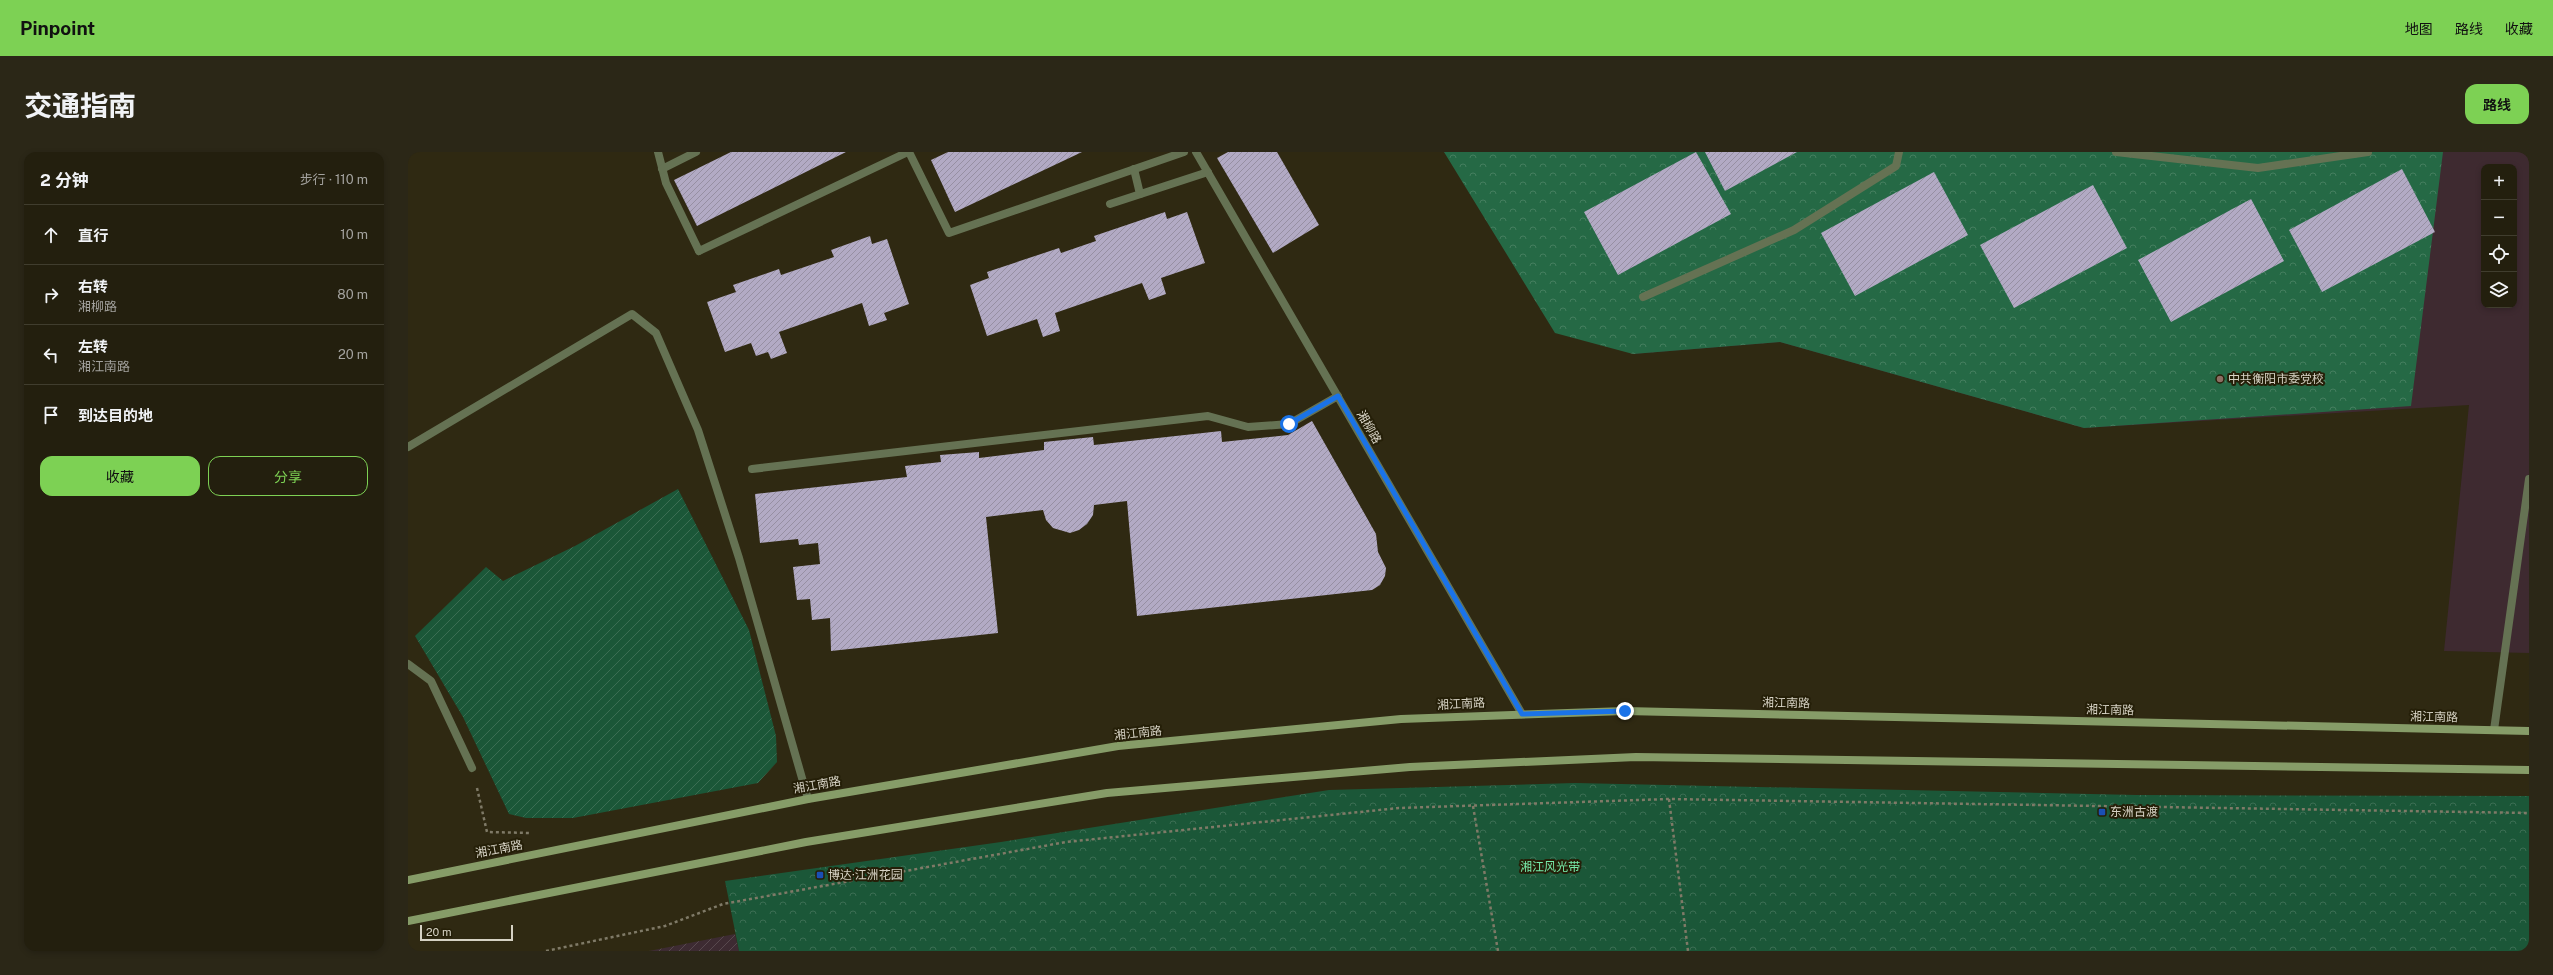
<!DOCTYPE html>
<html lang="zh">
<meta charset="utf-8">
<style>
:root{--surface:#231f0e;--page:#2b2717;--text:#f1f3f6;--muted:#a3a29e;--line:#403d2e;--accent:#7dd154}
body{margin:0;font-family:"Public Sans","Noto Sans SC",sans-serif;background:var(--page);color:var(--text)}
.controls{position:absolute;right:12px;top:12px;display:grid;overflow:hidden;border-radius:8px;box-shadow:0 2px 6px #0003}
.controls button{width:36px;height:36px;display:grid;place-items:center;padding:0;border:0;border-bottom:1px solid var(--line);background:var(--surface);color:var(--text);font:20px sans-serif}
.scale{position:absolute;left:12px;bottom:10px;width:93px;box-sizing:border-box;padding-left:4px;border:2px solid #d6d2c4;border-top:0;font-size:11px;line-height:14px;white-space:nowrap;color:#d6d2c4;-webkit-text-stroke:3px #251f08;paint-order:stroke}
.stop{position:absolute;width:12px;height:12px;margin:-9px;border:3px solid #1a73e8;border-radius:50%;background:#fff}
.stop.end{background:#1a73e8;border-color:#fff;box-shadow:0 1px 4px #0008}
.list{margin:0;padding:0;list-style:none}
h2{display:flex;justify-content:space-between;align-items:center;height:52px;margin:0;padding:0 16px;font-size:17px}
h2 small{font-size:13px;font-weight:400;color:var(--muted)}
.list li{display:grid;grid-template-columns:26px 1fr auto;gap:12px;align-items:center;box-sizing:border-box;height:60px;padding:0 16px;border-top:1px solid var(--line)}
.list b{display:block;font-size:15px;white-space:nowrap}
.list p{margin:0;font-size:13px;white-space:nowrap;color:var(--muted)}
.list em{font-size:13px;font-style:normal;color:var(--muted)}
.actions{display:flex;gap:8px;padding:12px 16px}
.actions a{flex:1;padding:9px 0;border:1px solid var(--accent);border-radius:12px;text-align:center;font-size:14px;color:var(--accent)}
.actions .main{background:var(--accent);color:#111}
.icon{flex:none;width:22px;height:22px;fill:none;stroke:currentColor;stroke-width:2;stroke-linecap:round;stroke-linejoin:round}
.map{position:relative;flex:none;width:2121px;height:799px;overflow:hidden;border-radius:12px}
header{display:flex;align-items:center;gap:24px;box-sizing:border-box;height:56px;padding:0 20px;background:var(--accent);color:#111}
header strong{font-size:19px}
nav{display:flex;gap:22px;margin-inline-start:auto;font-size:14px}
.intro{display:flex;align-items:center;justify-content:space-between;box-sizing:border-box;height:96px;padding:0 24px}
h1{margin:0;font-size:28px}
.button{padding:10px 18px;border-radius:12px;background:var(--accent);color:#111;font-size:14px;font-weight:700}
main{display:flex;gap:24px;padding:0 24px}
aside{flex:1;background:var(--surface);border-radius:12px;box-shadow:0 2px 6px #0003}
.map>svg:first-child{display:block}
</style>
<header>
<strong>Pinpoint</strong>
<nav><a>地图</a><a>路线</a><a>收藏</a></nav>
</header>
<div class="intro"><h1>交通指南</h1><a class="button">路线</a></div>
<main>
<aside>
<h2>2 分钟<small>步行 · 110 m</small></h2>
<ul class="list">
<li><svg class="icon" aria-label="ahead" viewBox="0 0 24 24"><path d="M12 20V5M6 11l6-6 6 6"/></svg><div><b>直行</b></div><em>10 m</em></li>
<li><svg class="icon" aria-label="right" viewBox="0 0 24 24"><path d="M7 20v-9h11M14 6l5 5-5 5"/></svg><div><b>右转</b><p>湘柳路</p></div><em>80 m</em></li>
<li><svg class="icon" aria-label="left" viewBox="0 0 24 24"><path d="M17 20v-9H6M10 6l-5 5 5 5"/></svg><div><b>左转</b><p>湘江南路</p></div><em>20 m</em></li>
<li><svg class="icon" aria-label="arrive" viewBox="0 0 24 24"><path d="M6 21V4h12l-3 4 3 4H6"/></svg><div><b>到达目的地</b></div></li>
</ul>
<div class="actions"><a class="main">收藏</a><a>分享</a></div>
</aside>
<div class="map">
<svg width="2121" height="799" viewBox="0 0 2121 799">
<defs>
<pattern id="industrial-furrows" width="10" height="10" patternUnits="userSpaceOnUse"><rect width="10" height="10" fill="#3d2b32"/><path d="M-1 1l2-2M0 10L10 0M9 11l2-2" fill="none" stroke="#58494e"/></pattern>
<pattern id="forest-crowns" width="20" height="18" patternUnits="userSpaceOnUse"><rect width="20" height="18" fill="#256945"/><path d="M2 6a3 3 0 1 1 6 0M12 15a3 3 0 1 1 6 0" fill="none" stroke="#447e5e"/></pattern>
<pattern id="park-crowns" width="20" height="18" patternUnits="userSpaceOnUse"><rect width="20" height="18" fill="#1b5738"/><path d="M2 6a3 3 0 1 1 6 0M12 15a3 3 0 1 1 6 0" fill="none" stroke="#3b6e53"/></pattern>
<pattern id="garden-furrows" width="10" height="10" patternUnits="userSpaceOnUse"><rect width="10" height="10" fill="#1b5738"/><path d="M-1 1l2-2M0 10L10 0M9 11l2-2" fill="none" stroke="#3b6e53"/></pattern>
<pattern id="building-hatch" width="6" height="6" patternUnits="userSpaceOnUse"><rect width="6" height="6" fill="#b2aac4"/><path d="M-1 1l2-2M0 6l6-6M5 7l2-2" fill="none" stroke="#968fa2"/></pattern>
</defs>
<rect width="100%" height="100%" fill="#2f2912"/>
<path fill="url(#industrial-furrows)" d="M327 782 331 799H241Z"/>
<path fill="#3e2a30" fill-rule="evenodd" d="M1036 0H2121V501L2036 499 2061 253 1676 276 1372 190 1225 202ZM2076 15H2106V153H2076Z"/>
<path fill="url(#forest-crowns)" d="M1036 0H2035L2003 254 1676 276 1372 190 1225 202 1147 181Z"/>
<path fill="url(#park-crowns)" d="M1167 631 1729 643 2121 644V799H331L317 729 593 690 921 638Z"/>
<path fill="url(#garden-furrows)" d="M270 337 341 478 368 584 369 610 350 631 165 666H118L101 662 55 565 7 484 78 415 95 429 167 394Z"/>
<g fill="url(#building-hatch)">
<path d="M323 0H438L289 74 266 28Z"/>
<path d="M540 0H674L547 60 523 8Z"/>
<path d="M820 0H869L911 73 865 101 809 6Z"/>
<path d="M1288 0 1323 62 1210 123 1176 60Z"/>
<path d="M1297 0H1389L1317 39Z"/>
<path d="M1994 17 2027 80 1914 140 1881 78Z"/>
<path d="M1526 20 1560 83 1447 144 1413 81Z"/>
<path d="M1685 33 1719 96 1606 156 1572 93Z"/>
<path d="M1843 47 1876 109 1763 170 1730 108Z"/>
<path d="M757 60 759 67 779 60 797 111 753 126 758 142 741 148 734 131 647 161 652 179 635 185 629 167 579 184 562 133 581 126 579 120 651 96 653 101 688 89 686 84Z"/>
<path d="M462 84 464 92 479 87 501 152 476 161 479 168 461 174 454 151 371 180 379 201 363 207 360 200 348 204 343 191 317 200 299 150 328 140 325 133 371 117 373 123 426 105 423 98Z"/>
<path d="M904 269 968 382 970 400 978 416 977 424 972 433 964 438 729 464 719 349 686 353 685 363 679 372 671 378 662 381 645 376 638 368 635 358 578 365 590 481 423 499 422 466 404 468 402 447 389 448 385 415 412 412 410 391 391 393 390 387 352 391 347 342 499 325 497 314 533 310 532 303 571 300V306L636 298V290L685 285 686 293 813 279 814 290 880 283Z"/>
</g>
<g fill="none" stroke-linecap="round" stroke-linejoin="round">
<g stroke="#7f7a67" stroke-width="2.5" stroke-dasharray="3 3" stroke-linecap="butt">
<path d="M69 636 79 680 123 681"/>
<path d="M1261 647 1280 799"/>
<path d="M1065 654 1090 799"/>
<path d="M138 799 257 774 315 752 658 690 991 656 1261 647 2121 661"/>
</g>
<path stroke="#657253" stroke-width="8" d="M291 99 500 0"/>
<g stroke="#657253" stroke-width="8">
<path d="M250 0 258 31 291 99"/>
<path d="M501 0 541 81 776 0"/>
<path d="M788 0 1114 562"/>
<path d="M1708 0 1850 16 1960 0"/>
<path d="M254 17 288 0"/>
<path d="M726 17 732 42"/>
<path d="M702 52 800 20"/>
<path d="M1235 145 1386 78 1488 14 1491 0"/>
<path d="M0 295 224 162 248 181 290 278 331 406 400 647"/>
<path d="M344 317 800 264 840 275 881 272 930 244"/>
<path d="M0 512 23 529 64 616"/>
<path d="M2086 578 2121 327"/>
</g>
<g stroke="#869c68" stroke-width="8">
<path d="M0 728 400 647 710 594 993 567 1217 559 2121 579"/>
<path d="M0 769 398 690 699 641 1002 615 1228 605 2121 618"/>
</g>
</g>
<g fill="none" stroke-linecap="round" stroke-linejoin="round">
<path stroke="#1a73e8" stroke-width="5" d="M881 272 930 244 1114 562 1217 559"/>
</g>
<circle fill="#8d6e63" stroke="#251f08" stroke-width="1.5" cx="1812" cy="227" r="4"/>
<g fill="#1a4fb4" stroke="#251f08" stroke-width="1.5">
<rect x="1690" y="656" width="8" height="8" rx="2"/>
<rect x="408" y="719" width="8" height="8" rx="2"/>
</g>
<g text-anchor="middle" dominant-baseline="central" stroke-width="4" stroke-linejoin="round" paint-order="stroke">
<g font-size="12" fill="#d6d2c4" stroke="#251f08" text-anchor="start">
<text x="1820" y="227">中共衡阳市委党校</text>
<text x="1702" y="660">东洲古渡</text>
<text x="420" y="723">博达·江洲花园</text>
</g>
<g font-size="12" fill="#d6d2c4" stroke="#251f08">
<text transform="translate(961 275) rotate(60)">湘柳路</text>
<text transform="translate(1378 551) rotate(1)">湘江南路</text>
<text transform="translate(1053 552) rotate(-3)">湘江南路</text>
<text transform="translate(1702 558) rotate(1)">湘江南路</text>
<text transform="translate(2026 565) rotate(1)">湘江南路</text>
<text transform="translate(730 581) rotate(-6)">湘江南路</text>
<text transform="translate(409 633) rotate(-10)">湘江南路</text>
<text transform="translate(91 697) rotate(-11)">湘江南路</text>
</g>
<g font-size="12" fill="#77ecab" stroke="#251f08">
<text x="1142" y="715">湘江风光带</text>
</g>
</g>
</svg>
<div class="controls">
<button>+</button>
<button>−</button>
<button><svg class="icon" aria-label="locate" viewBox="0 0 24 24"><circle cx="12" cy="12" r="6"/><path d="M12 2v4M12 18v4M2 12h4M18 12h4"/></svg></button>
<button><svg class="icon" aria-label="layers" viewBox="0 0 24 24"><path d="M12 4l9 5-9 5-9-5zM3 14l9 5 9-5"/></svg></button>
</div>
<div class="scale">20 m</div>
<div class="stop" style="left:881px;top:272px"></div>
<div class="stop end" style="left:1217px;top:559px"></div>
</div>
</main>
